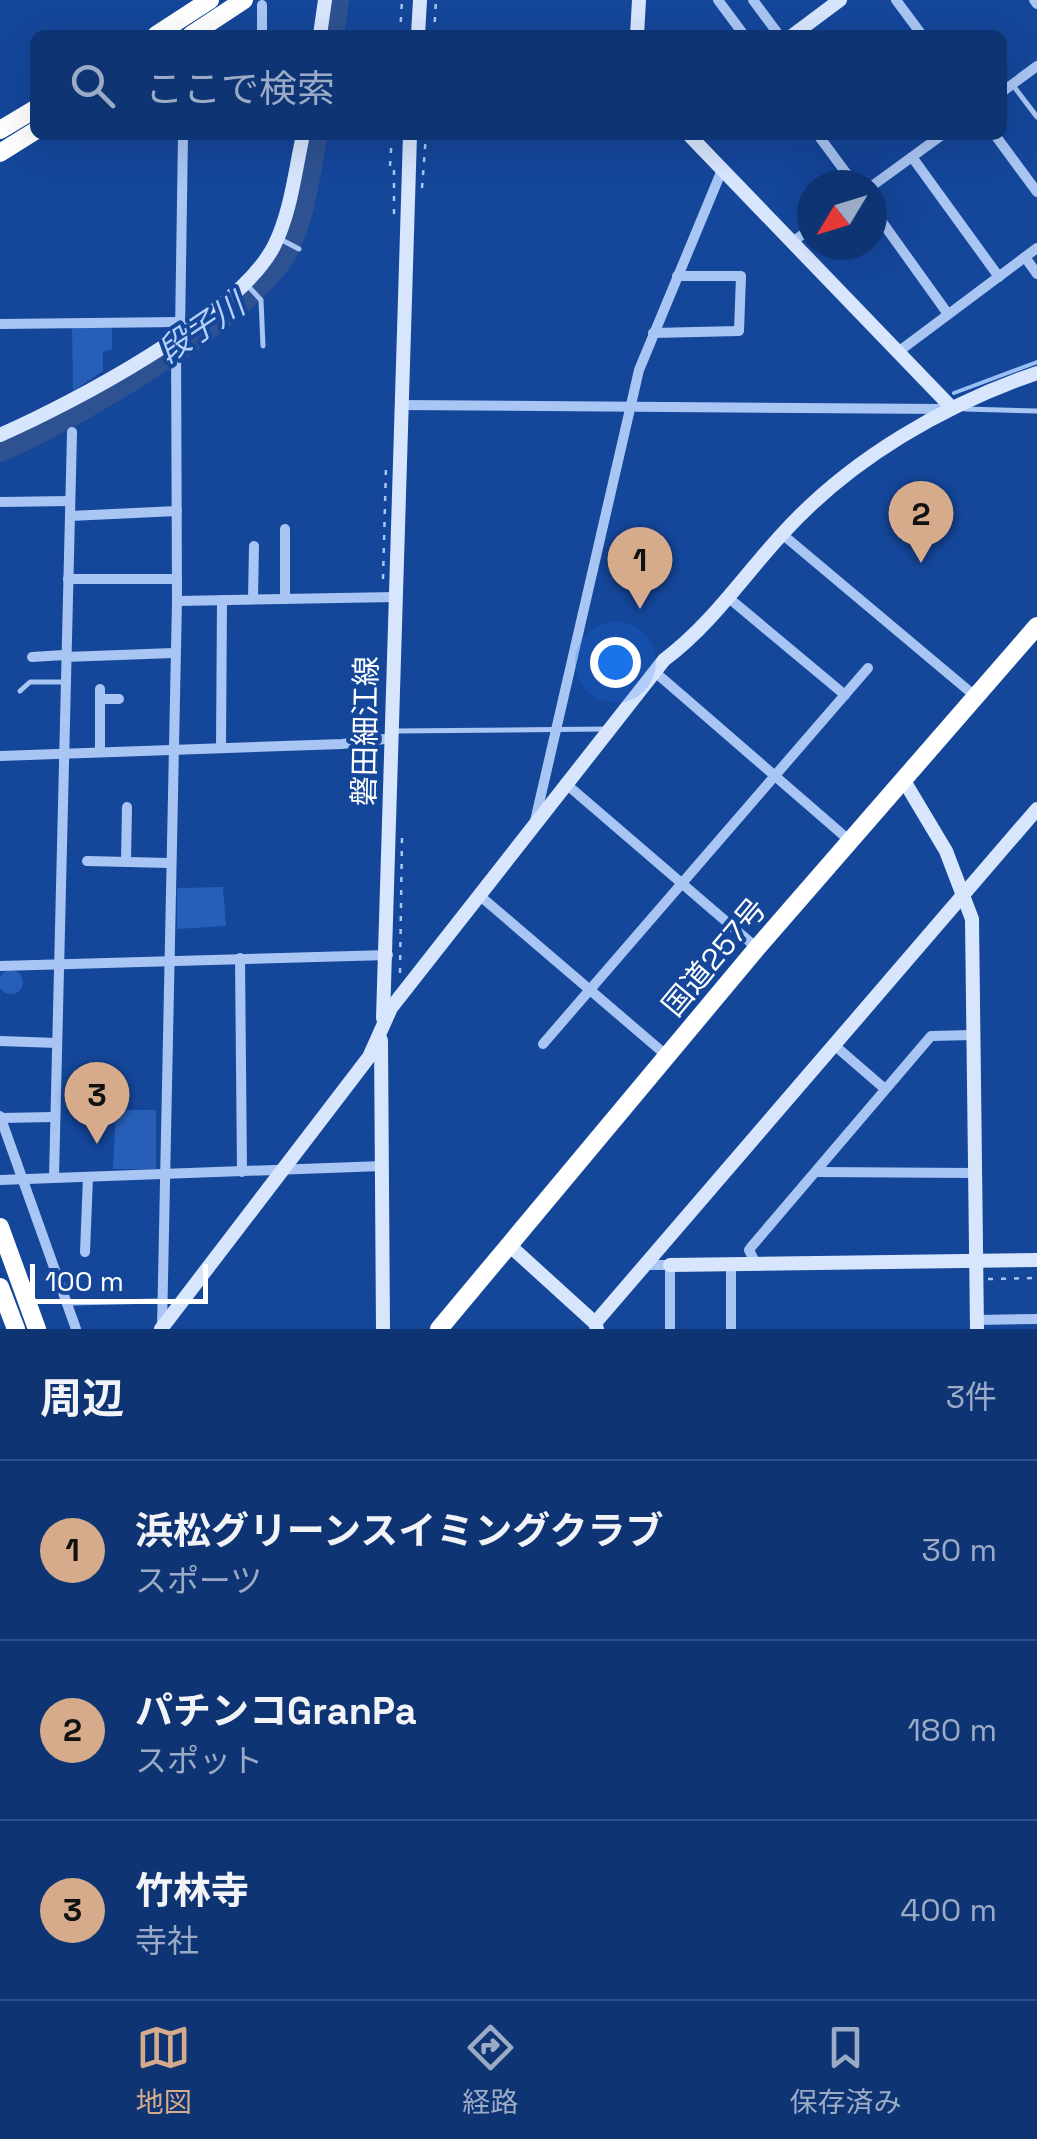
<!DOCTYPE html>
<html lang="ja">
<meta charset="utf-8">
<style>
:root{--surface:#0f3474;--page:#183c79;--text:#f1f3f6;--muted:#9baac5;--line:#2f4f86;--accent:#d6ab8b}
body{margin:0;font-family:"Space Grotesk","Noto Sans JP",sans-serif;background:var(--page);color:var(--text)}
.compass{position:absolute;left:797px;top:170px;width:90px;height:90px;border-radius:50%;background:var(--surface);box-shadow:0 10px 40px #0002;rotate:232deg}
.scale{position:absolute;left:30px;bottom:25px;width:178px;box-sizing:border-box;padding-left:10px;border:5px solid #fff;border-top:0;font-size:28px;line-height:35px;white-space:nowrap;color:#fff;-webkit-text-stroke:8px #14469a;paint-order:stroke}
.you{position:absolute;left:615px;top:662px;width:35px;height:35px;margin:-25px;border:8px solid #fff;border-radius:50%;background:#1a73e8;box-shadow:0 0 0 15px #1a73e833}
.badge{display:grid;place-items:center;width:65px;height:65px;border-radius:50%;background:var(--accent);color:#111;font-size:32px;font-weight:700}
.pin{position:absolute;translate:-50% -82px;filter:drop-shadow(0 2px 5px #0008)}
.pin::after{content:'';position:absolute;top:52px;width:35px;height:30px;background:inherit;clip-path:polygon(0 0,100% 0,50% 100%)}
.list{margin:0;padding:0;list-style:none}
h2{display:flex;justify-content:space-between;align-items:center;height:130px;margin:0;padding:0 40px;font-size:42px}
h2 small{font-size:32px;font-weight:400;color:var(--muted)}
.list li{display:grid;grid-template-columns:65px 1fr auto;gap:30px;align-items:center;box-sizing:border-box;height:180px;padding:0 40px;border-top:2px solid var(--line)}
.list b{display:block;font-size:38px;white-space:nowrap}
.list p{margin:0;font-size:32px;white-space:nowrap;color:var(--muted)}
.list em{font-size:32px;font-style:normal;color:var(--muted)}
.icon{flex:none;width:55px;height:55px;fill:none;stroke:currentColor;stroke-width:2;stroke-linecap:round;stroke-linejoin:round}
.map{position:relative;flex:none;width:1037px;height:1329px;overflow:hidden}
.search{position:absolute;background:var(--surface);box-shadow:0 10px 40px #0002;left:30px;right:30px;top:30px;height:110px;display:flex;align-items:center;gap:25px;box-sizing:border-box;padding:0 35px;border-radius:15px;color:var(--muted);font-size:38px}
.sheet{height:670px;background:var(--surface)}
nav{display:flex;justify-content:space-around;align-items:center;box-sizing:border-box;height:140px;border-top:2px solid var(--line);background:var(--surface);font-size:28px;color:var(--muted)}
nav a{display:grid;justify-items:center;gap:5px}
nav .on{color:var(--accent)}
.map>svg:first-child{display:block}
</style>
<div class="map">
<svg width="1037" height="1329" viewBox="0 0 1037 1329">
<rect width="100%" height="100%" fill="#14469a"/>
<g fill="#275fb8">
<path d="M72 328H112V350L103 351V371L73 391Z"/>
<path d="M223 887 226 926 177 929V888Z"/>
<circle cx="11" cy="982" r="12"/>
<path d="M116 1110H156V1169H113Z"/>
</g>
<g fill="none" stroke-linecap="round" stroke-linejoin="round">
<path stroke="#9abff6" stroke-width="4" d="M954 393 1037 362"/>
<g stroke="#2e5291" stroke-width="20">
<path d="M334 35 339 0"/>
<path d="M0 452C70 423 252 317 287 253 306 218 310 173 318 135"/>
</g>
<g stroke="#a8c5f3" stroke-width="2.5" stroke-dasharray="5 8" stroke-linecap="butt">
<path d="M400 35 402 0"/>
<path d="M434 35 436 0"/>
<path d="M390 166 392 135"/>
<path d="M422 188 426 135"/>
<path d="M394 214V166"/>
<path d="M383 579 386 467"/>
<path d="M400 973 402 836"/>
<path d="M988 1279 1037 1278"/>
</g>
<g stroke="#a8c5f3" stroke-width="5">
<path d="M1012 84 1037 117"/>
<path d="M280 239 299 249"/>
<path d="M248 286 261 300 263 346"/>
<path d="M965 409 1037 411"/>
<path d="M20 691 30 682H64"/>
<path d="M396 731 605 729"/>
<path d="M69 1303 160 1301"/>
</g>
<g stroke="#a8c5f3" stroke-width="10">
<path d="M718 0 744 35"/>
<path d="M753 0 779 35"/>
<path d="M896 0 922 35"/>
<path d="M1034 0 1037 4"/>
<path d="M262 35V5"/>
<path d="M1002 92 1037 66"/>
<path d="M818 135 855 185"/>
<path d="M995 135 1037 192"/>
<path d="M912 157 999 277"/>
<path d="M872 186 942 135"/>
<path d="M872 208 948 314"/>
<path d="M792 242 812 228"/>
<path d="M1025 257 1037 274"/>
<path d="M0 324 180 322"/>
<path d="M180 332 183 135"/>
<path d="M653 333 739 331 741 276H677"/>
<path d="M898 352 1037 248"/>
<path d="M400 405 944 409"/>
<path d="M0 502 70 501"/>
<path d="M70 516 177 511"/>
<path d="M285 529V599"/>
<path d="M782 534 975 696"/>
<path d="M68 579H177"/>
<path d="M253 599 254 546"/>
<path d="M730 599 845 695"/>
<path d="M177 601 395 597"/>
<path d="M32 657 64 655"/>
<path d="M65 657 174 653"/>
<path d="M655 672 850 841"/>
<path d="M100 689V752"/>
<path d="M100 699H119"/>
<path d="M221 746 222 600"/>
<path d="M0 756 342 744 393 738"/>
<path d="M565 783 757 948"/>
<path d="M535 821 639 370 722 170"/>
<path d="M87 861 169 863"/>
<path d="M126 861 127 807"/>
<path d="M479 895 666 1055"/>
<path d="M240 958 242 1172"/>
<path d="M0 966 388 955"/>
<path d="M0 1041 57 1043"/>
<path d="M543 1044 868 668"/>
<path d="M833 1044 885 1089"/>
<path d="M0 1116 76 1329"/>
<path d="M1 1118 54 1117"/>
<path d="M816 1172 974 1173"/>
<path d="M54 1177 72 432"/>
<path d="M0 1180 382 1166"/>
<path d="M85 1252 88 1177"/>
<path d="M756 1264 749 1250 752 1246 931 1036 972 1035"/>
<path d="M645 1265H670V1329"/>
<path d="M977 1320 1037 1319"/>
<path d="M162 1328 177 601 176 335"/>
<path d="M731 1329V1264"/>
</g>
<g stroke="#d7e5fd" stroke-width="14">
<path d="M320 35 325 0"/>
<path d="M418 35 420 0"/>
<path d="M637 35 639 0"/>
<path d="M793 35 840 0"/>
<path d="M689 135 952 408"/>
<path d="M0 435C73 403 238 316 274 246 291 212 295 171 303 135"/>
<path d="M903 779 946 851 972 919 977 1329"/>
<path d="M383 1018 410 135"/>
<path d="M381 1040 383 1329"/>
<path d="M508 1244 595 1323"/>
<path d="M670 1265 1037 1260"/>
<path d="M161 1329 369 1057 391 1008 664 660C713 623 743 576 785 531 852 458 944 405 1037 373"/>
<path d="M597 1329 595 1323 1037 809"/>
</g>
<g stroke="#fff" stroke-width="18">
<path d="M156 35 210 0"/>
<path d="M191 35 244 0"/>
<path d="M0 130 35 109"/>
<path d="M0 153 35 131"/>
<path d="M0 1227 37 1329"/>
<path d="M0 1287 16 1329"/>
<path d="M439 1329 757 948 1037 626"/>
</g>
</g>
<g text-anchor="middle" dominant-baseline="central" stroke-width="8" stroke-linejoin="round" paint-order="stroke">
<g font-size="30" fill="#fff" stroke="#14469a">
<text transform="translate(365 731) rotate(-89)">磐田細江線</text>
<text transform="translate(714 957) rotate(-50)">国道257号</text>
</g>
<g font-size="32" font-style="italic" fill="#b4d0fa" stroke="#14469a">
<text transform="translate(201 328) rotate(-34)">段子川</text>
</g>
</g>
</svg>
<svg class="compass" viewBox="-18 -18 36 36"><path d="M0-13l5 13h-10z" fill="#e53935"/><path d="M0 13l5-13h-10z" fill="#9baac5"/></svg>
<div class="scale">100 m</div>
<div class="you"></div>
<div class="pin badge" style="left:640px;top:609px">1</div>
<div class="pin badge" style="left:921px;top:563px">2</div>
<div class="pin badge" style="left:97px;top:1144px">3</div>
<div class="search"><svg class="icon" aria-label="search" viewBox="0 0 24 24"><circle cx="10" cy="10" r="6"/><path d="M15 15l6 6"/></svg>ここで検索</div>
</div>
<section class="sheet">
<h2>周辺<small>3件</small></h2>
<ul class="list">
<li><span class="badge">1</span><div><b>浜松グリーンスイミングクラブ</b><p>スポーツ</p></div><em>30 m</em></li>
<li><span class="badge">2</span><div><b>パチンコGranPa</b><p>スポット</p></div><em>180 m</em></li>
<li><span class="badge">3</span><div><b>竹林寺</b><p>寺社</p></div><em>400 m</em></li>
</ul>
</section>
<nav>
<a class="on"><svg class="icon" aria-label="map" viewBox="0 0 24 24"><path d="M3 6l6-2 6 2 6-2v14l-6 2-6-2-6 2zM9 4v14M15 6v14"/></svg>地図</a>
<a><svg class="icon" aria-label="directions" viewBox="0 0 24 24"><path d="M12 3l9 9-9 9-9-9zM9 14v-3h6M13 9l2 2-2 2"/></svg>経路</a>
<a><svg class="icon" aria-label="saved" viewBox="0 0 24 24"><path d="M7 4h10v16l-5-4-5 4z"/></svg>保存済み</a>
</nav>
